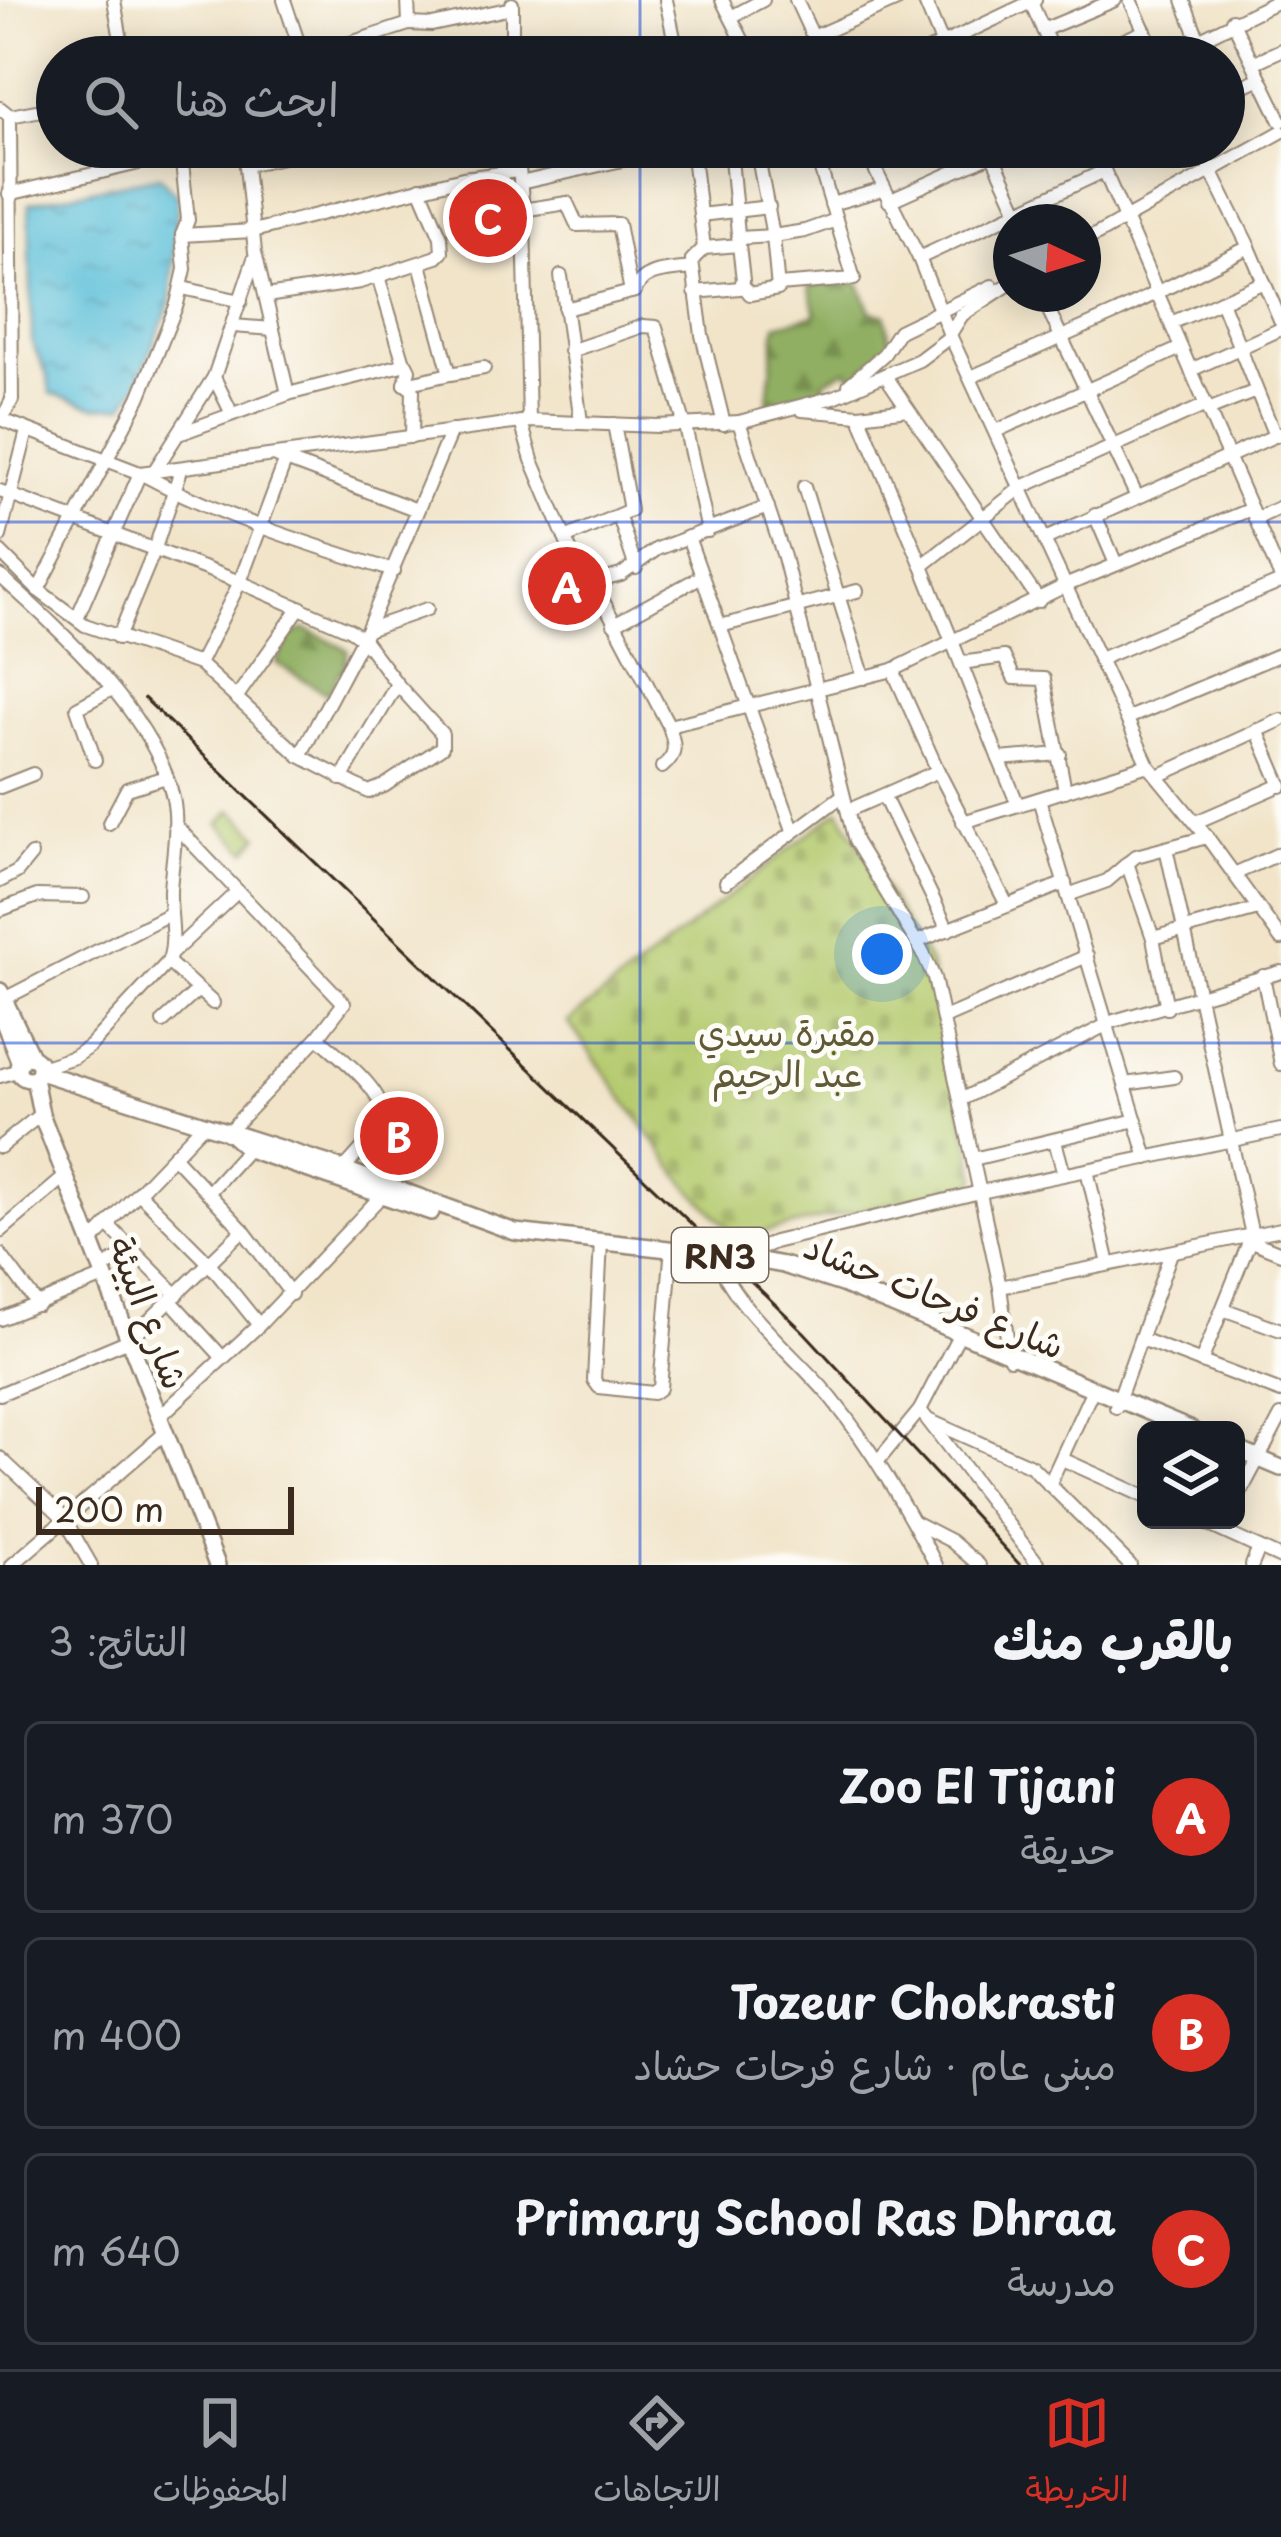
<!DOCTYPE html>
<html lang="ar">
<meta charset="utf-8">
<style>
:root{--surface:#171b24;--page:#20242c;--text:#f1f3f6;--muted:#9ea1a6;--line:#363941;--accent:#d93025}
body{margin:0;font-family:"Playpen Sans","Playpen Sans Arabic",sans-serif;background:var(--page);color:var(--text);direction:rtl}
.controls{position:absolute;right:36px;bottom:36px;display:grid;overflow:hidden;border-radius:18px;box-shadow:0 6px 30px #0003}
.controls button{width:108px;height:108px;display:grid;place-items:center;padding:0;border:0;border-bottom:3px solid var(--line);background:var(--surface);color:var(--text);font:60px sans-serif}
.compass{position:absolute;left:993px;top:204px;width:108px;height:108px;border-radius:50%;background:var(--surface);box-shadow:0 6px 30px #0003;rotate:94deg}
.scale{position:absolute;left:36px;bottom:30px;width:258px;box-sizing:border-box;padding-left:12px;border:6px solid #3b2a1e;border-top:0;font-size:33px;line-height:42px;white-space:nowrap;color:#3b2a1e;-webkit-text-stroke:9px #fdfcf7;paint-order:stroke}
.you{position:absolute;left:882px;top:954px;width:42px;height:42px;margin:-30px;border:9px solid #fff;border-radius:50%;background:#1a73e8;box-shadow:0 0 0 18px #1a73e833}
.badge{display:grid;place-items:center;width:78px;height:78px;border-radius:50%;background:var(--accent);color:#fff;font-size:39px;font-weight:700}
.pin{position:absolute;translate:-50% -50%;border:6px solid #fff;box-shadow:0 3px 12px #0006}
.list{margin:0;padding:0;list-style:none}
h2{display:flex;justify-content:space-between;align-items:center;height:156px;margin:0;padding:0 48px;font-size:51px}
h2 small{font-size:39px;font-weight:400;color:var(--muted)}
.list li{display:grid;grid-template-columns:78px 1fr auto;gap:36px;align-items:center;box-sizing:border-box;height:192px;margin:0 24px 24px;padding:0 24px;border:3px solid var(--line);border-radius:18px}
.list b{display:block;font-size:45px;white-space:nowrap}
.list p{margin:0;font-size:39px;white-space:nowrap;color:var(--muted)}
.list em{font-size:39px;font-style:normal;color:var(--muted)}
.icon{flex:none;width:66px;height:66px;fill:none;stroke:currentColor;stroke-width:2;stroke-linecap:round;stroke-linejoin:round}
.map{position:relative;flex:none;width:1281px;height:1565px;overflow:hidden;direction:ltr}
.search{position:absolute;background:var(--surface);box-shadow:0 6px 30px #0003;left:36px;right:36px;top:36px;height:132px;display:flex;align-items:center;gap:30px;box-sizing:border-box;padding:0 42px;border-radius:66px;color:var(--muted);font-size:45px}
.sheet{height:804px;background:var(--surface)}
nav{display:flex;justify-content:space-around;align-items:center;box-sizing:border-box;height:168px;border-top:3px solid var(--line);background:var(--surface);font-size:33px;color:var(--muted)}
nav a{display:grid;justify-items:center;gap:6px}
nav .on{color:var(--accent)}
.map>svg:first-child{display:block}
</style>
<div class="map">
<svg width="1281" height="1565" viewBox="0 0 1281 1565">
<defs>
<pattern id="forest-firs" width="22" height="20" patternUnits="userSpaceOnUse" patternTransform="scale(3)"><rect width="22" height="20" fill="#90af62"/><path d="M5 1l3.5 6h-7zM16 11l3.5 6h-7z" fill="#778f50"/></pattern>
<pattern id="cemetery-stones" width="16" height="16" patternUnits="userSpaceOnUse" patternTransform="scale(3)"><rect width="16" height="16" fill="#b5cb70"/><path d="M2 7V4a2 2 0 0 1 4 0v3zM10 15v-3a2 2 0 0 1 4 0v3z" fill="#9dae61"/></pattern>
<pattern id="water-ripples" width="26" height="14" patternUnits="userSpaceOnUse" patternTransform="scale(3)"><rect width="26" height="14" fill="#5bbfd9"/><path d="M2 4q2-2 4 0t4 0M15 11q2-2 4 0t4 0" fill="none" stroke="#4c9baf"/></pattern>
</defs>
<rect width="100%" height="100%" fill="#fdfcf7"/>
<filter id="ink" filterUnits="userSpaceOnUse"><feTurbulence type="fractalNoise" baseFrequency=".00833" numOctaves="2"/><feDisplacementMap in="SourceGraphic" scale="24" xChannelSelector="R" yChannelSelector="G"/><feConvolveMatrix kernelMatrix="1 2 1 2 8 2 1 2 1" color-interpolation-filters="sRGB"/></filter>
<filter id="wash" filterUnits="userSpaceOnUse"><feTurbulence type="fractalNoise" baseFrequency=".004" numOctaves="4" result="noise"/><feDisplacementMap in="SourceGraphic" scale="48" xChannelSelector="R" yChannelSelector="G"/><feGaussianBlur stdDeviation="2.7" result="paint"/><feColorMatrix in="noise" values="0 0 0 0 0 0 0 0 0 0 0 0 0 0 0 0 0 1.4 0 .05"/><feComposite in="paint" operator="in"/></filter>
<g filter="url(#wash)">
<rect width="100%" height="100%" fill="#f1e4c9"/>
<g fill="#b5cb70" stroke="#787a47" stroke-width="3">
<path d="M571 563 584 592 583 603 568 614 549 580Z"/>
<path d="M232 810 259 836 247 851 219 824Z"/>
</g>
<g fill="url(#forest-firs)" stroke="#666c40" stroke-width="3">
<path d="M859 283 871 311 885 315 891 346 853 379 847 369 823 382 827 396 767 410 776 325 816 315 809 285Z"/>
<path d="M305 629 348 650 345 665 327 694 276 663 291 634Z"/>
</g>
<path fill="url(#cemetery-stones)" stroke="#787a47" stroke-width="3" d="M839 810 930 965 977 1178 971 1185 738 1238 684 1182 568 1022Z"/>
<path fill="url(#water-ripples)" stroke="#4b747c" stroke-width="3" d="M159 176 178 196 171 301 135 389 124 406 95 407 50 393 48 377 32 343 29 203Z"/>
</g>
<g filter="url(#ink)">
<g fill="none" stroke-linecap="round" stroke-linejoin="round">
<g stroke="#968774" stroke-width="16">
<g id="minor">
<path d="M114 0 124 57"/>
<path d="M284 0 303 57"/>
<path d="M666 0 678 57"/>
<path d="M722 0 751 57"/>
<path d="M796 0 813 37 897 0"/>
<path d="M924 0 948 57"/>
<path d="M1030 0 1055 57"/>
<path d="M1130 0 1157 57"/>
<path d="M1183 0 1198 38"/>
<path d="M512 4V57"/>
<path d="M731 17 763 0"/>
<path d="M1232 20 1281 121"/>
<path d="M409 24 432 25 512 8"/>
<path d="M1043 30 1115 0"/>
<path d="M813 37 823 57"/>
<path d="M307 57 409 24 408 0"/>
<path d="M915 57 1035 0"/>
<path d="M1086 57 1145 31"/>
<path d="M1164 57 1280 0"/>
<path d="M1253 63 1281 50"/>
<path d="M1224 95 1260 78"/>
<path d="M0 108 10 116 12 400 2 419"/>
<path d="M10 116 57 107"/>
<path d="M244 147 255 252 288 394 406 364 409 370 405 384 413 390 412 437"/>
<path d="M517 147 524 221 529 421"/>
<path d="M692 147 704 248"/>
<path d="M756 147 773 236 805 231 836 220"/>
<path d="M864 147 919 258 950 335 1148 765 1207 837 1281 939"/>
<path d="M989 147 1023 222"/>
<path d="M1094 147 1281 578"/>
<path d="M1199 147 1249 247 1281 322"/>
<path d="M181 153 205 147"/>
<path d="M247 165 328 147"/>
<path d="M520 183 680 147"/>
<path d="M9 194 181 153 188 220 182 235 185 269 177 304 139 398 38 590"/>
<path d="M889 201 1009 147"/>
<path d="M831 204 884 189"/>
<path d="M522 210 567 203 577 225 618 224 631 292"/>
<path d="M700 215 769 207"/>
<path d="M182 235 253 231 463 178 518 171"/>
<path d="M739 238 773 236 778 289 750 294 742 284"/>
<path d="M1083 242 1281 132"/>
<path d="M919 258 1104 171"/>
<path d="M378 276 404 363"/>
<path d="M561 276 581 422"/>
<path d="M778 285 854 279 814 147"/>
<path d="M182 288 241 301"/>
<path d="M695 292 740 288 743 280 739 245"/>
<path d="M1041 294 1136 495"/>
<path d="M266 296 360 282 437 257 442 252 441 237 420 188"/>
<path d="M1221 301 1275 436"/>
<path d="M565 309 635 291C643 269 671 271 692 268"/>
<path d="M1171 323 1264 282"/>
<path d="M233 326 273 329"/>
<path d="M570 351 643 326 656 327 685 426 708 531"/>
<path d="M1191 370 1281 329"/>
<path d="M450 374 484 368"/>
<path d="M885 375 1039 601"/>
<path d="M214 377 232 414"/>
<path d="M971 377 1116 313 1249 247"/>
<path d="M405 384 450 374 420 264"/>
<path d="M849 385 884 354 899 331 992 286"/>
<path d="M802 410 859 415 922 566"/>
<path d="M1208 410 1256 391"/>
<path d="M859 415 908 409"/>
<path d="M0 419 140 473 529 421 657 426 739 422 834 397 919 360 947 339 962 315 1011 283"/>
<path d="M521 422 532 460 573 557 601 597 669 726"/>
<path d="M739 422 784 557 855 841 923 953 934 978 1000 1287 1010 1359"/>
<path d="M724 424 702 335 692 260 704 248 739 245 730 147"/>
<path d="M996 431 1181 348"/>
<path d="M181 433 288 394"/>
<path d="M278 457 417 510"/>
<path d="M153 473 214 377 254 259"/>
<path d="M804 487 864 678"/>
<path d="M0 491 240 582 350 630 363 639 397 684 442 734V747L384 786 369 792 300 756 199 664 85 625 38 590 0 552"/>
<path d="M1095 515 1116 564"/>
<path d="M619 517 636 568"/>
<path d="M1255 519 1281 507"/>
<path d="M0 536 27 431"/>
<path d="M688 537 793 830"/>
<path d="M565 538 630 510 614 424"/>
<path d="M1045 539 1281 433"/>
<path d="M0 576C61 631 155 715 173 798 179 827 172 860 170 890 169 913 177 941 168 962L90 1046 74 1057 40 1068"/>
<path d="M588 584 621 575 657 549 768 507"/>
<path d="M77 618 140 473C219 516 308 544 394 571"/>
<path d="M614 624 702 576"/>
<path d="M720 626 857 591"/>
<path d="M367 630 427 609"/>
<path d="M118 638 154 551 181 470"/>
<path d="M1100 659 1281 582"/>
<path d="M961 663 1004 657 1014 678 1044 679 1065 791"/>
<path d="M199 664 240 582 286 459"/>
<path d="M893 670 938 771 1007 905"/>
<path d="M236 698 300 607"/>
<path d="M1128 718 1281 654"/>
<path d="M1257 730 1281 786"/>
<path d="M1060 754 999 759 922 566 1022 487 1206 405"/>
<path d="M300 756 367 630 451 431"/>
<path d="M999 759 1018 805"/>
<path d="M95 760 77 708 112 689"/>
<path d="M662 767C678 754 675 745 669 726L893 670 1067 585 1251 509"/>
<path d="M1158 776 1281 720"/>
<path d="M341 779 397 684"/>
<path d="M0 787 33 774"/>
<path d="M884 797 948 930"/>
<path d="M1039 799 1147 1158"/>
<path d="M849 810 938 771"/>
<path d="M963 822 1148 765"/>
<path d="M1196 822 1281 785"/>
<path d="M109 823 127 789 166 777"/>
<path d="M175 825 344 1003 318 1037 226 1134"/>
<path d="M1166 848 1252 1235 1201 1362"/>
<path d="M1127 863 1153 938 1167 1008"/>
<path d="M1234 874 1281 853"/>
<path d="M0 881 17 872 31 855"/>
<path d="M726 882 842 796"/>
<path d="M1068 895 1107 881 1136 856 1207 837"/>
<path d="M0 910 37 896 83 897"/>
<path d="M1153 938 1258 909"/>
<path d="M916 942 1065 883"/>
<path d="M173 952 237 892"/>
<path d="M168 962 213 1003"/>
<path d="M1263 976 1281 1064"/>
<path d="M0 1001 169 914"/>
<path d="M944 1018 1087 956"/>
<path d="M163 1022 198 990"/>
<path d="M318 1037C335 1053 387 1092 382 1116 379 1134 355 1155 344 1169"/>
<path d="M0 1076 19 1070"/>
<path d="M1125 1084 1174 1077"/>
<path d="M962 1099 1114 1021 1281 972"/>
<path d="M1055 1141 1064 1174"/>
<path d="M0 1147 41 1114"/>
<path d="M175 1158 243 1230 291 1294"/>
<path d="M973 1159 1136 1120"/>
<path d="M1087 1170 1109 1264"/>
<path d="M208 1193 248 1149"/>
<path d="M140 1194 209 1263 259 1325"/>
<path d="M109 1226 177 1295"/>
<path d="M0 1232 66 1176"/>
<path d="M1251 1241 1281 1253"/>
<path d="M91 1242 202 1126"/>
<path d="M601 1242 594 1380 599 1387 653 1393 660 1388 671 1258"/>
<path d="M0 1254 38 1305"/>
<path d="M716 1254C730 1305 798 1357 832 1399 873 1450 905 1506 936 1565"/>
<path d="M743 1266 741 1257 774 1242 980 1192 1281 1130"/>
<path d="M101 1269 133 1250"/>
<path d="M1000 1287 1281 1229"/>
<path d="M171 1301 223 1358"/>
<path d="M1223 1309 1281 1330"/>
<path d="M0 1319 104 1277"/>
<path d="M1141 1339 1281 1392"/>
<path d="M0 1394 129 1340 243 1230"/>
<path d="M1116 1407 1171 1253"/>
<path d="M920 1410 1039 1565"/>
<path d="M159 1417 259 1325 385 1192"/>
<path d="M928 1420 1031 1466 1130 1565"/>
<path d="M0 1458 64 1518 91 1565"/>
<path d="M1062 1459 1146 1497"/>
<path d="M878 1461 920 1410 960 1333"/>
<path d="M1049 1485 1093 1389"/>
<path d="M1236 1501 1281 1416"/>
<path d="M1198 1520 1281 1558"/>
<path d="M914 1522 951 1541 979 1565"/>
<path d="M12 1565 165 1433"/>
<path d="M1252 1565 1259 1548"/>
</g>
</g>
<g stroke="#968774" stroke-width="20">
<g id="major">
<path d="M0 991 32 1058"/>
<path d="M1 1015 20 1063"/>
<circle cx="29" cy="1068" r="11"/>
<path d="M40 1072 326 1163 515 1232 741 1257 783 1265 842 1284 1192 1430"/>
<path d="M34 1078 41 1114 217 1565"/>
<path d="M233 1136 248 1149 431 1212"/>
<path d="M1236 1449 1281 1468"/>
</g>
</g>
<use href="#minor" stroke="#fff" stroke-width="12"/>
<use href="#major" stroke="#fff" stroke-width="15"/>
<path stroke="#3b2a1e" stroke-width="3" d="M144 698 804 1332 1020 1565"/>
</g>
</g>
<path fill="none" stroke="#1d4ed8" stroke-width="3" stroke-opacity="0.55" d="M640 0V57M640 147V1565M0 522H1281M0 1043H1281"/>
<g text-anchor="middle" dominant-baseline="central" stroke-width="10" stroke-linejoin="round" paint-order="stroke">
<rect fill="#fdfcf7" stroke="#75695f" stroke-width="3" x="672" y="1228" width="96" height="54" rx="9"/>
<g font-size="33" font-weight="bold" fill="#3b2a1e">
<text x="720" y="1255">RN3</text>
</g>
<g font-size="36" fill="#605a37" stroke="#fdfcf7">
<text x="787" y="1031">مقبرة سيدي<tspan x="787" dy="41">عبد الرحيم</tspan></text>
</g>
<g font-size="36" fill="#3b2a1e" stroke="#fdfcf7">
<text transform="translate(935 1294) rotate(22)">شارع فرحات حشاد</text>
<text transform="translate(150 1312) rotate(69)">شارع البيئة</text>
</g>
</g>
</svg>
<div class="controls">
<button><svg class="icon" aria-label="layers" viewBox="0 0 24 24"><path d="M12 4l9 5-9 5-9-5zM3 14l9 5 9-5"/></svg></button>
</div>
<svg class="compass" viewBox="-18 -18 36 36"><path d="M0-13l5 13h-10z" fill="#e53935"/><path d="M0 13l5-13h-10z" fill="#9ea1a6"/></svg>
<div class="scale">200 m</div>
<div class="you"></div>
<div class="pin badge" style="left:567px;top:586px">A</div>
<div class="pin badge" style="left:399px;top:1136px">B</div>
<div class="pin badge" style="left:488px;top:218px">C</div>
<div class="search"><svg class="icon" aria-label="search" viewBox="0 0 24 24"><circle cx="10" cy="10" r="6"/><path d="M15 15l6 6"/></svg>ابحث هنا</div>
</div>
<section class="sheet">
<h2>بالقرب منك<small>النتائج: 3</small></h2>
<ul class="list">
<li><span class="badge">A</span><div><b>Zoo El Tijani</b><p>حديقة</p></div><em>370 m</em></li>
<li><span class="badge">B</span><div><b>Tozeur Chokrasti</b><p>مبنى عام · شارع فرحات حشاد</p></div><em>400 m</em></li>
<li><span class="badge">C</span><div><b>Primary School Ras Dhraa</b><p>مدرسة</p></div><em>640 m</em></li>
</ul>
</section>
<nav>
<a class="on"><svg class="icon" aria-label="map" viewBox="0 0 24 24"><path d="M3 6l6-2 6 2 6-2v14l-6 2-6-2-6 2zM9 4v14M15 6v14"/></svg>الخريطة</a>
<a><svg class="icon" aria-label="directions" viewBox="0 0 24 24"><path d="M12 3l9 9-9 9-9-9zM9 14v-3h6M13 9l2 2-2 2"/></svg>الاتجاهات</a>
<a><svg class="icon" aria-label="saved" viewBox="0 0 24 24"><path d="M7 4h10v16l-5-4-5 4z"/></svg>المحفوظات</a>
</nav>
